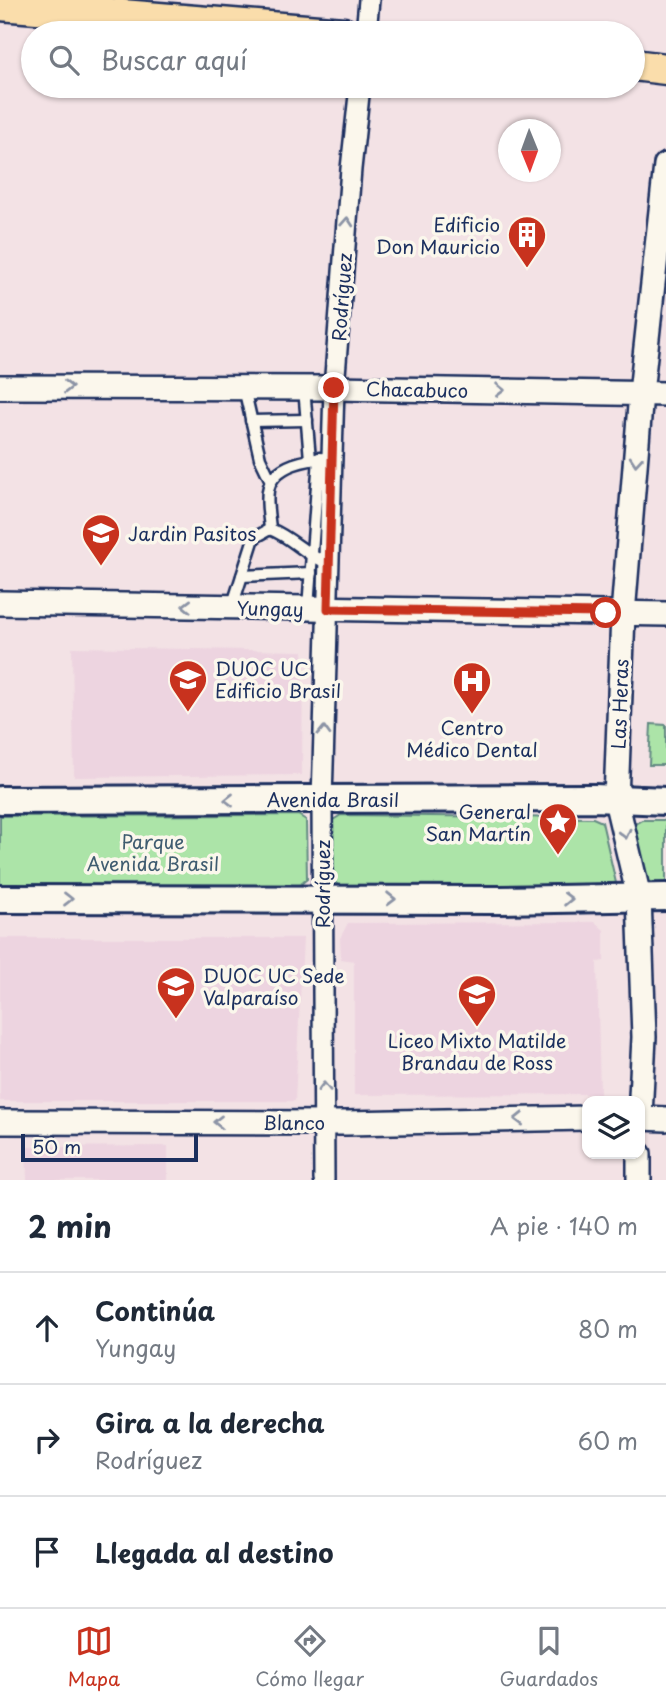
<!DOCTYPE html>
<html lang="es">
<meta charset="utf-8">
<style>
:root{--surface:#fff;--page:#f6f6f7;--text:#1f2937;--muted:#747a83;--line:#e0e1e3;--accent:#c8321e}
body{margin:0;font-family:"Playpen Sans",sans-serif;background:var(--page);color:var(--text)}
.controls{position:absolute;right:21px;bottom:21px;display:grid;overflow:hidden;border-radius:14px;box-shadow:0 2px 5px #0004}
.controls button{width:63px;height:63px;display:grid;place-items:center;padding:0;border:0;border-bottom:2px solid var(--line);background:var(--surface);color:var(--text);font:35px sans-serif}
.compass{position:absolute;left:498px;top:119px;width:63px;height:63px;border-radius:50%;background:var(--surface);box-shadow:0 2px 5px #0004;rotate:179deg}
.scale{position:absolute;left:21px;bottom:18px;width:177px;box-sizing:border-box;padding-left:7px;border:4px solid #1b2f5e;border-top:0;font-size:19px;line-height:24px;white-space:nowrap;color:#1b2f5e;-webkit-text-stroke:5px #fbf7ec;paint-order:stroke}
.stop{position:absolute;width:21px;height:21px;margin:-16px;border:5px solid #c8321e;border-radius:50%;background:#fff}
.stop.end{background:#c8321e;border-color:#fff;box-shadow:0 2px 7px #0008}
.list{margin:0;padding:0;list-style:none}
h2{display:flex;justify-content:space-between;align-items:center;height:91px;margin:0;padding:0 28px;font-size:30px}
h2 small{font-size:23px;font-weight:400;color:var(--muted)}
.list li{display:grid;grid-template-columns:46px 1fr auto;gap:21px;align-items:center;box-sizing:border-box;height:112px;padding:0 28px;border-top:2px solid var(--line)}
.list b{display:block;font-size:26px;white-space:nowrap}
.list p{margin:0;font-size:23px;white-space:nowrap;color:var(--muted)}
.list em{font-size:23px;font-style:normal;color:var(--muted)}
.icon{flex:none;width:38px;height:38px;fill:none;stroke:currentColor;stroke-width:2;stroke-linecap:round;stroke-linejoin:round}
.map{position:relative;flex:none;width:666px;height:1180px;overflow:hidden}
.search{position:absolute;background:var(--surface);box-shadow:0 2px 5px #0004;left:21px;right:21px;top:21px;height:77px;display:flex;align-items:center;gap:18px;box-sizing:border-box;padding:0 24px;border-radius:38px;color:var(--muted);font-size:26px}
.sheet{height:427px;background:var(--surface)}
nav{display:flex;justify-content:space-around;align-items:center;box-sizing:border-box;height:98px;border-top:2px solid var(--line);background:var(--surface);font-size:19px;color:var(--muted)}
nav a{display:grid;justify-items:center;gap:4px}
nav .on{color:var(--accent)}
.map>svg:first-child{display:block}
</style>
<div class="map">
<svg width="666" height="1180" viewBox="0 0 666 1180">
<rect width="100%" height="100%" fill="#f3e2e5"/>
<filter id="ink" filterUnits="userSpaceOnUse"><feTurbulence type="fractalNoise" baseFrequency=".0143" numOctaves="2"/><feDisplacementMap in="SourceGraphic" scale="14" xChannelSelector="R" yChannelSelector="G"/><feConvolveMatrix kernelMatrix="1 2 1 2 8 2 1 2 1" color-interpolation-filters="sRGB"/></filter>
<g filter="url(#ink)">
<g fill="#edd4e0">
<path d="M72 647 303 651 302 775 74 777Z"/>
<path d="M595 922 604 930V961L597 962 600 1094 354 1095V961L341 959 340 938 348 923Z"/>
<path d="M0 938H303L295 1101H0Z"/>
<path d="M168 1146V1180H27L26 1147Z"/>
</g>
<g fill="#ace4a8" stroke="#648a83" stroke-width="2">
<path d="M651 724 666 725V765H649Z"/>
<path d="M298 815 306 820 307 879 295 889 0 887V816Z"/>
<path d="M341 815 593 818 602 822 616 883 609 890 346 889 334 882 333 820Z"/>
<path d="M642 820H666V888H654L645 882 632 832 635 824Z"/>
</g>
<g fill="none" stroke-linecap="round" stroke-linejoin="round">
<g stroke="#1b2f5e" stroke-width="15">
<g id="service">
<path d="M244 388 260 458 271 481"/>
<path d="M304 388 310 459"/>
<path d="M251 421 307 420"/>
<path d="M330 564C307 557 292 537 270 529 269 517 266 503 268 491 272 463 311 459 332 457"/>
<path d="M242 576 311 573"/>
<path d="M232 607 254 538 270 529"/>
<path d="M308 608 319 458"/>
</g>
</g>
<g stroke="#1b2f5e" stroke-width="24">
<g id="minor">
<path d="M366 33 369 0"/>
<path d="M324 1180 322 800 334 388 351 169 360 86"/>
</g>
</g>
<g stroke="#1b2f5e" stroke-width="28">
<g id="tertiary">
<path d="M0 387 334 388 666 394"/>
<path d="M0 603 666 614"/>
<path d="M640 1116 644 1037 639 897 616 800 623 614 641 393 666 165"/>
<path d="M640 1118 666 1119"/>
<path d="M0 1122 346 1123 587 1118"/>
<path d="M639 1154V1180"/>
</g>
</g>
<g stroke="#1b2f5e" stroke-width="32">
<g id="secondary">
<path d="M0 800 594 798 666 801"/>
<path d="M0 899 500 900 666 897"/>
</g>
</g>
<g stroke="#1b2f5e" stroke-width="35">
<g id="primary">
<path d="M0 5 343 33"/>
<path d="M633 65 666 69"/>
</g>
</g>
<use href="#service" stroke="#fbf7ec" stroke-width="10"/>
<use href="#minor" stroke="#fbf7ec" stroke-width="19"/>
<use href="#tertiary" stroke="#fbf7ec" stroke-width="23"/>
<use href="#secondary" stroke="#fbf7ec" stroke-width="26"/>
<use href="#primary" stroke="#faddab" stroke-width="30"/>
</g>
<defs><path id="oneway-chevron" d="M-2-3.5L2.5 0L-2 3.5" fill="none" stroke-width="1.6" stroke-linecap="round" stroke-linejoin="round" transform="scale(1.75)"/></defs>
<g stroke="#8b93a5">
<use href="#oneway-chevron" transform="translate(347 222) rotate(-86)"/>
<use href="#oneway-chevron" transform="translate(68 387)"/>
<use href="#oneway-chevron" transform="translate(500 390) rotate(1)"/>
<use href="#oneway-chevron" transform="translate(636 461) rotate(95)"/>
<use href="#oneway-chevron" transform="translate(187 606) rotate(-179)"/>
<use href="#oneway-chevron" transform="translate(324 731) rotate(-88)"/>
<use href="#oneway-chevron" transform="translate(229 800) rotate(180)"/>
<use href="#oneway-chevron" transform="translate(625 834) rotate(76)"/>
<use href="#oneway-chevron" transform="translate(68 899)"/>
<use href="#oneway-chevron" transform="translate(391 899) rotate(1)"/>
<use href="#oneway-chevron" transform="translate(568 899) rotate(-1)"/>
<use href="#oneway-chevron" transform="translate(324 1087) rotate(-91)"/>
<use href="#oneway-chevron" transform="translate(519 1119) rotate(179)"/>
<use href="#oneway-chevron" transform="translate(218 1122) rotate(-180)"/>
</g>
</g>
<g fill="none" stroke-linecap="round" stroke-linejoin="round" filter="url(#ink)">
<path stroke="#c8321e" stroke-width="9" d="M334 388 328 609 606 613"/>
</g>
<defs>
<g id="building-pin" transform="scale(2.0125)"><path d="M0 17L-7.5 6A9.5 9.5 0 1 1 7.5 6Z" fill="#c8321e" stroke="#fbf7ec"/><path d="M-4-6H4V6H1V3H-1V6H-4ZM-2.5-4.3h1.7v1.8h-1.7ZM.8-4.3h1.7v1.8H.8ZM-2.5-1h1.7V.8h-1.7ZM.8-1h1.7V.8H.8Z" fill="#fff"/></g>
<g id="school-pin" transform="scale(2.0125)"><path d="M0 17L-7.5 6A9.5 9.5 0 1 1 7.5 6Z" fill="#c8321e" stroke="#fbf7ec"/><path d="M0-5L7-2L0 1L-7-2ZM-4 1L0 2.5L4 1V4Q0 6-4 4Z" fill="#fff"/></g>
<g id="university-pin" transform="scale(2.0125)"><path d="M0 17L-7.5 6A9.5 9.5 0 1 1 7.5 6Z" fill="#c8321e" stroke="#fbf7ec"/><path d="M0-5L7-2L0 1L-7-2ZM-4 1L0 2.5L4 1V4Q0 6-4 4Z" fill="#fff"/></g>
<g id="hospital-pin" transform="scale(2.0125)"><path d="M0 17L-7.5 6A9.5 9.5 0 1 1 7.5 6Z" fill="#c8321e" stroke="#fbf7ec"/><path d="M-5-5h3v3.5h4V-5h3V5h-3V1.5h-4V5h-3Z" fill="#fff"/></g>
<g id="sight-pin" transform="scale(2.0125)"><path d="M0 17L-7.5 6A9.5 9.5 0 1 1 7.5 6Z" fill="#c8321e" stroke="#fbf7ec"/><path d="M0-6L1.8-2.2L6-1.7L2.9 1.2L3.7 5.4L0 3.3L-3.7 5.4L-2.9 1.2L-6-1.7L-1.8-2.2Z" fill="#fff"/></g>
</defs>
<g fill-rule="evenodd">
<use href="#building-pin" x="527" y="235"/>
<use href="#school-pin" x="101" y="533"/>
<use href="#university-pin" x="188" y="679"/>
<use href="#hospital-pin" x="472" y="681"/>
<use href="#sight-pin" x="558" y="822"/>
<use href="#university-pin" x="176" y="986"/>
<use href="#school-pin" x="477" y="994"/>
</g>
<g text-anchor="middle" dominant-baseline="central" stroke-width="7" stroke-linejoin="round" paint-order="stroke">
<g font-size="19" fill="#1b2f5e" stroke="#fbf7ec" text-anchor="start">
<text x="500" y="224" text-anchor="end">Edificio<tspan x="500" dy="22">Don Mauricio</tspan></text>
<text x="128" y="533">Jardin Pasitos</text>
<text x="215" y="668">DUOC UC<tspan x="215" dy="22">Edificio Brasil</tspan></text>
<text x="472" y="727" text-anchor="middle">Centro<tspan x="472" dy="22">Médico Dental</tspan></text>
<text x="531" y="811" text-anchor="end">General<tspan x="531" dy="22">San Martín</tspan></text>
<text x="203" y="975">DUOC UC Sede<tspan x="203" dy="22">Valparaíso</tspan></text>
<text x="477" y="1040" text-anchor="middle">Liceo Mixto Matilde<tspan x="477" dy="22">Brandau de Ross</tspan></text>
</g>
<g font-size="19" fill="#1b2f5e" stroke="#fbf7ec">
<text transform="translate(341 297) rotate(-86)">Rodríguez</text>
<text transform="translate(417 389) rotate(1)">Chacabuco</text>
<text transform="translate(270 608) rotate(1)">Yungay</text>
<text transform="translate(619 704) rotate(-88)">Las Heras</text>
<text x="333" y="799">Avenida Brasil</text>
<text transform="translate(322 884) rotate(-90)">Rodríguez</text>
<text x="294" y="1122">Blanco</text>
</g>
<g font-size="19" fill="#3f5c70" stroke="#fbf7ec">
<text x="153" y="841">Parque<tspan x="153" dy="22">Avenida Brasil</tspan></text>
</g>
</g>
</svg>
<div class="controls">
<button><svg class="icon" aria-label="layers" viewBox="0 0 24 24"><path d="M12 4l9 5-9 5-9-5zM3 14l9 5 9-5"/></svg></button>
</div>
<svg class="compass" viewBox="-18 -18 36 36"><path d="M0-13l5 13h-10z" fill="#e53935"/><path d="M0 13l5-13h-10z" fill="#747a83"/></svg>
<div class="scale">50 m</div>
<div class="stop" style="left:606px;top:613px"></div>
<div class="stop end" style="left:334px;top:388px"></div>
<div class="search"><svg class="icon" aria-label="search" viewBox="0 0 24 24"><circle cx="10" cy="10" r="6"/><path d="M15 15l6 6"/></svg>Buscar aquí</div>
</div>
<section class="sheet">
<h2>2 min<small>A pie · 140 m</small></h2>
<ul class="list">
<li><svg class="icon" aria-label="ahead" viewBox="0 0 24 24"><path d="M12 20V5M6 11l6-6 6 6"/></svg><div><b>Continúa</b><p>Yungay</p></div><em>80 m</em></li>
<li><svg class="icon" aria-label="right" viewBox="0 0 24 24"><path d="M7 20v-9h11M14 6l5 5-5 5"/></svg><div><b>Gira a la derecha</b><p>Rodríguez</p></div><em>60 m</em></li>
<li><svg class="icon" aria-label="arrive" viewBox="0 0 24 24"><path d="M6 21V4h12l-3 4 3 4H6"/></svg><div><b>Llegada al destino</b></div></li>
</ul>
</section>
<nav>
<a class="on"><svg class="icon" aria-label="map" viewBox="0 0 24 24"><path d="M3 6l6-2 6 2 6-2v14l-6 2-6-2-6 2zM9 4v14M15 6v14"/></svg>Mapa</a>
<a><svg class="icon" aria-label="directions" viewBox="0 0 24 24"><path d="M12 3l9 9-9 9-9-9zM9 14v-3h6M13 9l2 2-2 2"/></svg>Cómo llegar</a>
<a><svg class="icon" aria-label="saved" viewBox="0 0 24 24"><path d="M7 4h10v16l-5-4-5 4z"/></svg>Guardados</a>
</nav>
